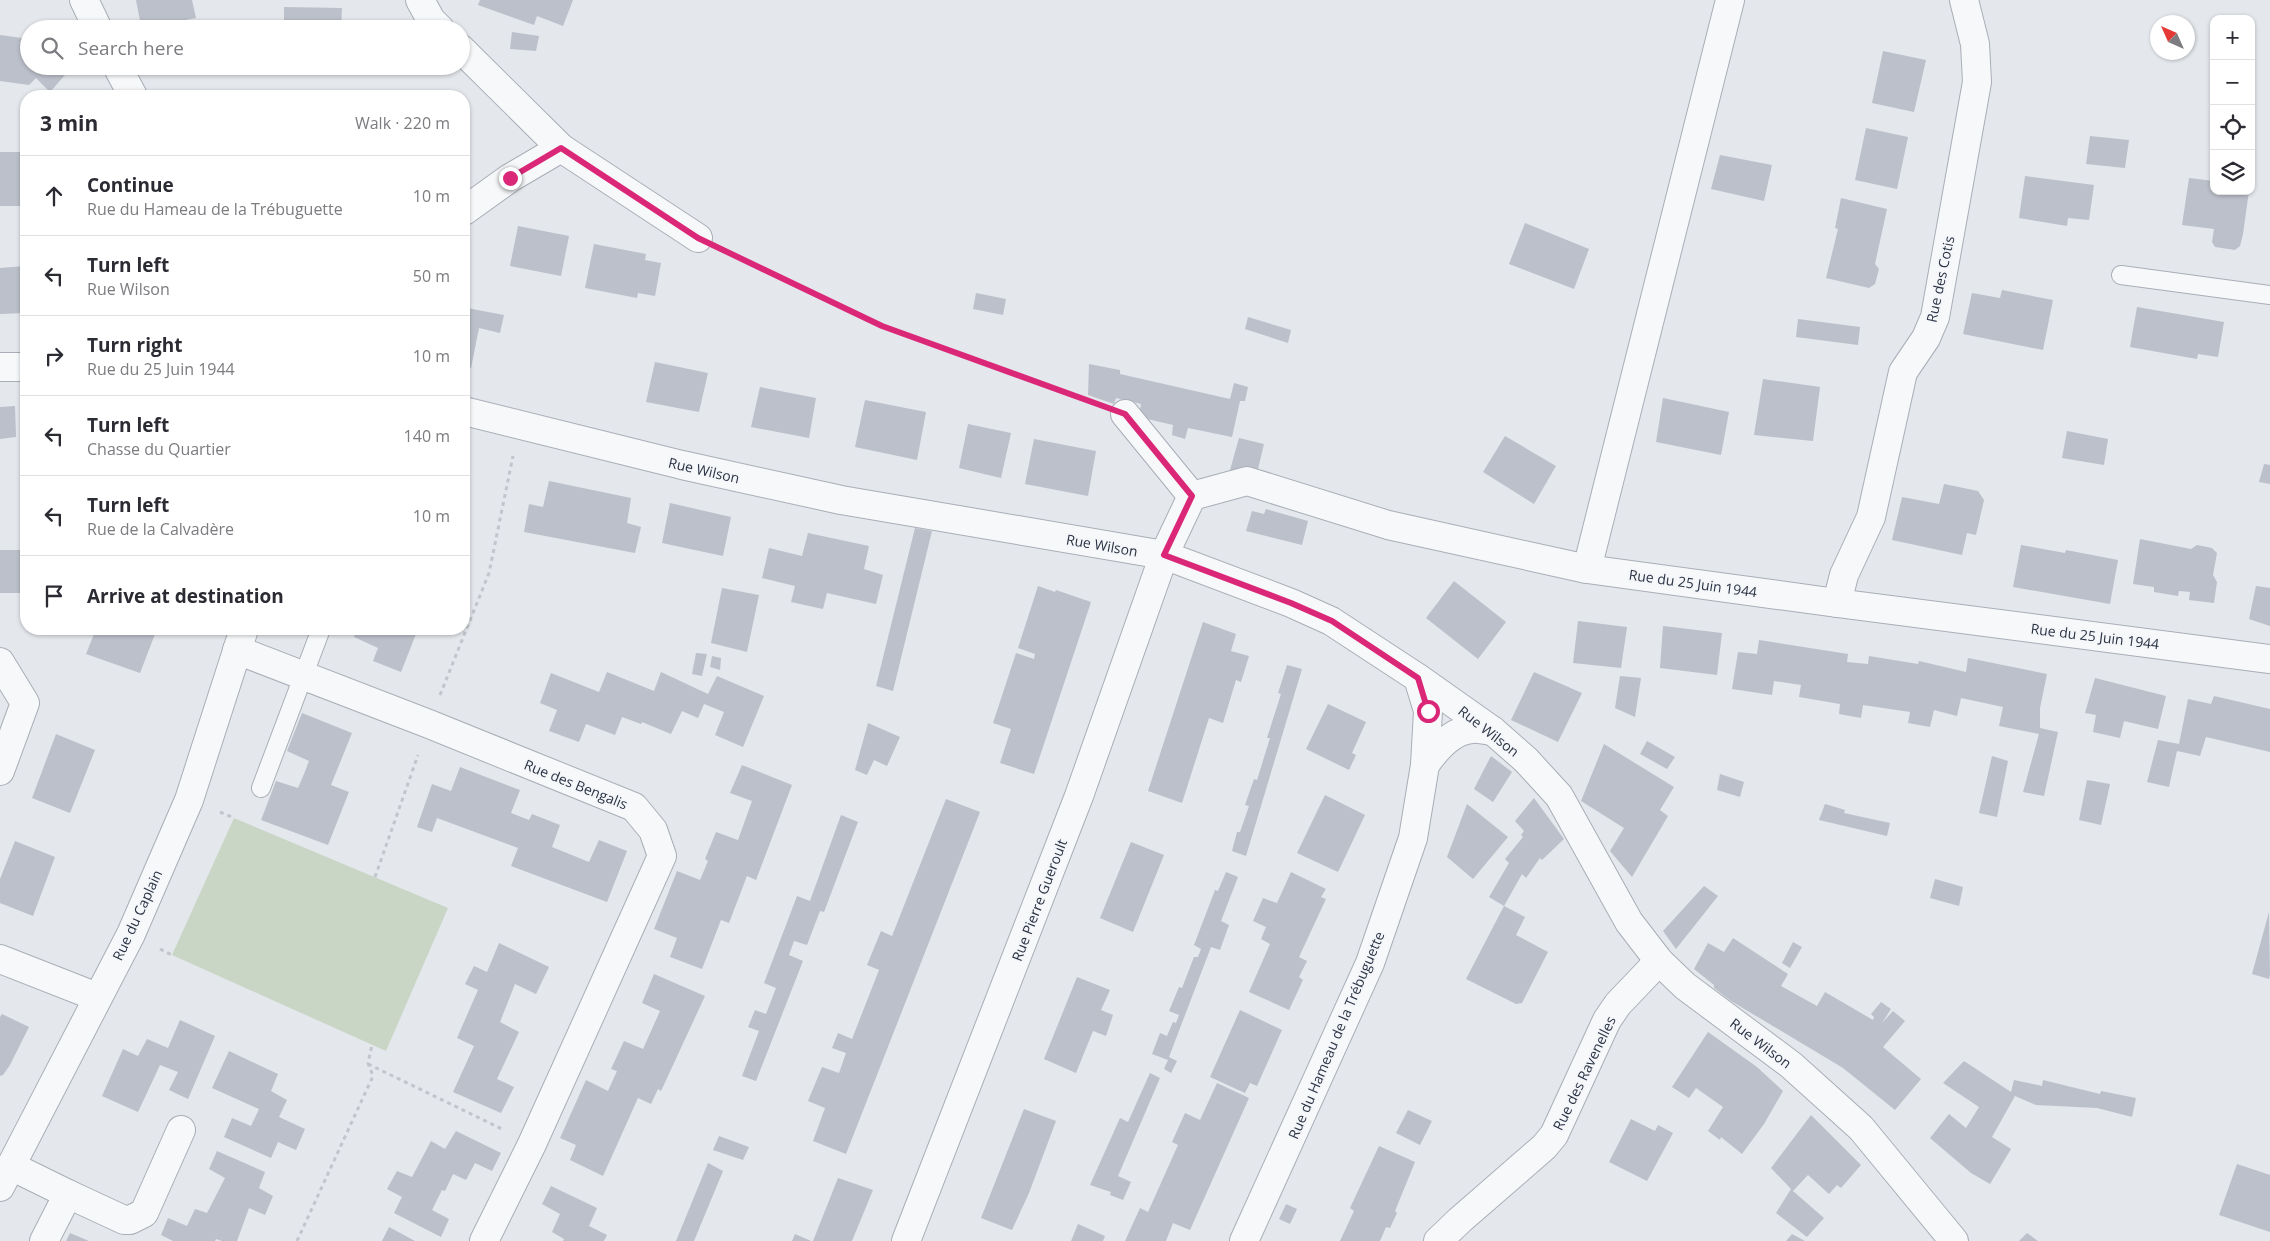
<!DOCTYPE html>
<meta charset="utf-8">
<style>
:root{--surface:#fff;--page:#f2f2f3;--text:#2b2b33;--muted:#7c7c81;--line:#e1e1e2}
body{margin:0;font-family:"Open Sans",sans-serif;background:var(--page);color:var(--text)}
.controls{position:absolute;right:15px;top:15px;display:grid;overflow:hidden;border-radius:10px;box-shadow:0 1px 4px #0004}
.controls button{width:45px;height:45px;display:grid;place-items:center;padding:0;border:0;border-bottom:1px solid var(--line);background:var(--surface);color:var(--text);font:25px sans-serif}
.compass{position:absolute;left:2150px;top:15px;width:45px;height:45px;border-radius:50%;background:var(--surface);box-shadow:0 1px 4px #0004;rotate:315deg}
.stop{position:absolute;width:15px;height:15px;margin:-11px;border:4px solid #db2777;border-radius:50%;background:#fff}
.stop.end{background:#db2777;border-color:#fff;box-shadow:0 1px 5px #0008}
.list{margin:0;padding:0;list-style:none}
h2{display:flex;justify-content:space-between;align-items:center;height:65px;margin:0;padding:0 20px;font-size:21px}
h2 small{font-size:16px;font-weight:400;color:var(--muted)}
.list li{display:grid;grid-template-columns:32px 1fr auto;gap:15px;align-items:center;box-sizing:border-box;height:80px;padding:0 20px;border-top:1px solid var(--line)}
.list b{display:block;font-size:19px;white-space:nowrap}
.list p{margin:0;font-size:16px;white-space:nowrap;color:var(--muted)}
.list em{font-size:16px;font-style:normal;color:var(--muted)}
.icon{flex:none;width:28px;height:28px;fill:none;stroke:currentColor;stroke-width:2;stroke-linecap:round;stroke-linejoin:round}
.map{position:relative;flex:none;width:2270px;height:1241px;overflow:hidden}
.search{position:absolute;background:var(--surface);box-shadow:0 1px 4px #0004;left:20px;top:20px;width:450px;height:55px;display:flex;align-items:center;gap:12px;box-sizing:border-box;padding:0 18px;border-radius:28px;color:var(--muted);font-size:19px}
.panel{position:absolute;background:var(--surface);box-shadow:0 1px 4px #0004;left:20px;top:90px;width:450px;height:545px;border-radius:20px}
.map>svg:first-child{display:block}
</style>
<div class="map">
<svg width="2270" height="1241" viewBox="0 0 2270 1241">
<rect width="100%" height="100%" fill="#e4e7ec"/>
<path fill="#c9d6c5" d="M234 818 448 908 386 1051 172 955Z"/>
<g fill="#bbc0ca">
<path d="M136 0H192L196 18 154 26V24L141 26Z"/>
<path d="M480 0H573L563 26 537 16 534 25 478 5Z"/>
<path d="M284 7 342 8 341 29H284Z"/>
<path d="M512 32 539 36 536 51 510 49Z"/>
<path d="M0 35 29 39V66L72 67 50 92 36 78 29 85 0 81Z"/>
<path d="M1883 51 1926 60 1914 112 1872 103Z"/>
<path d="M163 66H204V68L163 70Z"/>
<path d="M1866 128 1908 137 1897 189 1855 180Z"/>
<path d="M2090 136 2129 140 2125 168 2086 164Z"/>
<rect x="0" y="152" width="26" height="54"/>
<path d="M1720 155 1772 165 1764 201 1711 189Z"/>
<path d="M2025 176 2094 185 2089 220 2068 218 2067 226 2019 218Z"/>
<path d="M2189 178 2214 181V191H2249L2243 234 2240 246 2235 250 2215 247 2212 242 2214 229 2182 225Z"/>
<path d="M1841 198 1887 209 1875 264 1879 269 1875 284 1869 288 1826 278 1838 229 1835 228Z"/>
<path d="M1525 223 1589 249 1574 289 1509 264Z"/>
<path d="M518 226 569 236 561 276 510 266Z"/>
<path d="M594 244 646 254 645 260 661 263 655 296 638 293 637 298 585 288Z"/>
<path d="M25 266 26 313 0 314V268Z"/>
<path d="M2002 290 2053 300 2043 350 1963 334 1972 293 2000 298Z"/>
<path d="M976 293 1006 299 1003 315 973 309Z"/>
<path d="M2137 307 2224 322 2218 357 2198 354 2197 359 2130 347Z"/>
<path d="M467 308 504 315 500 333 479 328 471 368 464 367V325Z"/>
<path d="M1248 317 1291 330 1288 343 1245 329Z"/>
<path d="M1798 319 1860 327 1858 345 1796 337Z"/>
<path d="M655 362 708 373 699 412 646 402Z"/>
<path d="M1089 364 1120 370V374L1230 399 1234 383 1248 387 1245 401H1240L1232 437 1188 428 1185 439 1172 435 1173 425 1139 417 1141 404 1116 398 1114 404 1088 395Z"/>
<path d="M1763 379 1820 387 1813 441 1754 435Z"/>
<path d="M760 387 816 398 809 438 751 427Z"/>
<path d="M1663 398 1729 412 1721 455 1656 442Z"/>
<path d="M865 400 926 412 917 460 855 447Z"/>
<path d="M15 406 16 437 0 439V407Z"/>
<path d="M968 424 1011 433 1001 478 959 468Z"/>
<path d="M2067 431 2108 439 2104 465 2062 458Z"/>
<path d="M1505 436 1556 466 1534 504 1483 472Z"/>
<path d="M1239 438 1264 444 1258 469 1250 478 1230 470Z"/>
<path d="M1034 439 1096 451 1088 496 1025 484Z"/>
<path d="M2264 464 2270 465V484L2259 482Z"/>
<path d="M549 481 631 498 627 523 641 527 635 553 524 532 529 504 543 507Z"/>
<path d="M1944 484 1978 491 1984 500 1976 535 1967 533 1962 555 1892 540 1902 497 1939 504Z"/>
<path d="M670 503 731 517 723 556 662 543Z"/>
<path d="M1266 509 1308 521 1302 545 1246 531 1252 511 1264 514Z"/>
<path d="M915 528 932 531 893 691 876 686Z"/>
<path d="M808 533 869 546 864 569 883 575 876 604 827 593 823 609 791 602 795 586 762 578 769 548 802 556Z"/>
<path d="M2140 539 2191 549 2197 545 2212 548 2217 553 2213 575 2217 582 2214 603 2189 600 2190 592 2179 591 2178 596 2154 592V587L2133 584Z"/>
<path d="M2021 545 2065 553 2066 550 2118 560 2110 604 2013 587Z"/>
<rect x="0" y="550" width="26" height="43"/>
<path d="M1454 581 1506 622 1478 659 1426 618Z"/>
<path d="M1038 586 1055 592 1056 590 1091 602 1034 774 1000 763 1011 729 993 723 1016 653 1034 659 1035 654 1018 648Z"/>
<path d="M2256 586 2270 588V626L2249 619Z"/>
<path d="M722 588 759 595 747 652 711 643Z"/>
<path d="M1578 621 1627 627 1621 668 1573 663Z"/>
<path d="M1203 622 1236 634 1231 651 1249 656 1241 682 1236 680 1223 723 1209 718 1182 803 1148 791Z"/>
<path d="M1663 626 1722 633 1717 675 1660 668Z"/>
<path d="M96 629H107L121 633 122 629H157L140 673 86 654Z"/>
<path d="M357 629H418L401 672 373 661 378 648 354 637Z"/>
<path d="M1759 640 1848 654 1847 662 1868 664 1869 656 1918 664 1919 661 1966 672 1968 658 2047 674 2040 708V728L2058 732 2044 796 2023 792 2039 734 1999 726 2003 707 1961 698 1957 716 1934 710 1930 727 1908 723 1910 712 1863 705 1861 718 1839 714 1840 704 1799 697 1801 685 1774 681 1772 695 1732 689 1738 652 1757 654Z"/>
<path d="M696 653 707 654 702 676 692 674Z"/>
<path d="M712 656 721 658 720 670 710 667Z"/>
<path d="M1287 665 1302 669 1246 856 1232 851 1237 832H1240L1249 806 1245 805 1254 779 1257 780 1270 738H1267L1281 694 1278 693Z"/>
<path d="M607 672 654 691 661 672 708 694 717 676 764 696 743 747 715 735 724 712 704 704 698 718 682 711 671 734 642 722 641 724 622 717 615 735 586 724 579 742 549 731 557 710 540 703 551 673 599 692Z"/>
<path d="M1534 672 1582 693 1558 742 1511 720Z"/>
<path d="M1620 676 1641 678 1635 717 1615 708Z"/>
<path d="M2095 678 2166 696 2158 729 2124 721 2120 738 2093 732 2096 715 2085 713Z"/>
<path d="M2214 696 2270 709V752L2206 737 2200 756 2177 751 2169 787 2147 782 2158 740 2179 744 2188 699 2211 704Z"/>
<path d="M1328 704 1366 722 1352 753 1356 755 1349 770 1306 749Z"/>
<path d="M302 713 352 733 331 785 349 792 328 845 261 820 276 781 298 788 304 774 309 761 287 751Z"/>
<path d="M868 723 900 737 887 766 874 760 867 775 855 770Z"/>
<path d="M56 734 95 750 70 813 32 798Z"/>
<path d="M1647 741 1675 757 1667 769 1640 754Z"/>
<path d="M1604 744 1674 787 1660 810 1668 816 1632 877 1610 851 1624 828 1581 801Z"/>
<path d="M1491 756 1512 772 1493 802 1474 789Z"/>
<path d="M1992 756 2008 761 1997 817 1979 813Z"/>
<path d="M742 765 792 785 756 880 747 876 729 923 721 920 702 969 670 957 677 938 654 929 677 871 700 880 708 861 705 859 716 832 738 840 752 801 730 793Z"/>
<path d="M460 767 520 790 511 813 529 820 532 814 560 825 552 847 589 862 599 840 627 851 607 902 511 866 518 848 437 818 432 832 417 827 432 784 451 791Z"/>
<path d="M1720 774 1744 782 1740 797 1717 790Z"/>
<path d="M2087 780 2110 784 2101 825 2079 820Z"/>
<path d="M1325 795 1365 815 1338 872 1297 853Z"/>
<path d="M1534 798 1564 839 1542 860 1540 858 1526 878 1522 874 1504 906 1489 897 1509 863 1505 859 1523 837 1521 835 1524 831 1515 821Z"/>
<path d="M946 799 980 812 846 1154 813 1141 825 1108 808 1101 822 1067 839 1073 846 1053 832 1048 838 1033 852 1039 879 970 867 965 881 931 892 936Z"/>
<path d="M1467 804 1508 837 1473 879 1447 857Z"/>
<path d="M1825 804 1845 810 1844 813 1890 823 1887 836 1819 820Z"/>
<path d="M841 815 858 822 824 912 820 911 807 945 794 941 789 955 803 961 756 1081 742 1076 759 1031 748 1027 755 1010 766 1014 776 988 764 983 797 896 810 901Z"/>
<path d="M15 841 55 857 33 916 0 903V879Z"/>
<path d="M1131 842 1164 855 1133 932 1100 918Z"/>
<path d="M1226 872 1238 877 1221 921 1229 925 1220 950 1211 947 1169 1057 1177 1061 1171 1073 1164 1069 1168 1060 1152 1054 1160 1033 1167 1036 1173 1022 1176 1023 1179 1015 1169 1011 1179 987 1182 988 1194 957H1198L1201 949 1194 945 1215 890 1218 891Z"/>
<path d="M1291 872 1326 889 1321 897 1326 899 1299 957 1307 961 1299 977 1303 980 1289 1010 1249 992 1270 944 1261 939 1266 927 1253 921 1263 898 1277 903Z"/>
<path d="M1935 879 1963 887 1959 906 1930 898Z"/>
<path d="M1704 886 1718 896 1676 949 1663 931Z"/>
<path d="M1504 906 1525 917 1516 935 1548 952 1522 1003 1516 1004 1466 979Z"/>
<path d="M2269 912 2270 975 2269 979 2252 974Z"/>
<path d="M1733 938 1788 974 1781 986 1817 1006 1825 992 1873 1020 1874 1017 1871 1014 1881 1002 1891 1009 1882 1023 1893 1011 1905 1021 1883 1047 1921 1079 1895 1110 1843 1068 1731 1001 1714 988V985L1694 969 1708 943 1724 952Z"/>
<path d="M1793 942 1802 947 1790 968 1782 963Z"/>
<path d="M499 943 549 967 536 994 515 984 500 1022 519 1032 497 1079 514 1087 501 1113 453 1092 474 1046 457 1038 478 990 465 984 474 966 487 972Z"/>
<path d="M654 974 705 996 661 1091 658 1089 651 1104 638 1098 603 1176 570 1160 576 1145 560 1138 586 1080 608 1091 617 1071 611 1069 624 1041 643 1049 660 1011 642 1003Z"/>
<path d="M1077 977 1110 990 1101 1010 1113 1015 1106 1036 1093 1031 1076 1073 1044 1059Z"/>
<path d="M1240 1010 1282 1030 1257 1086 1250 1083 1245 1093 1210 1077Z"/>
<path d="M2 1014 29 1027 10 1065 3 1075 0 1076V1017Z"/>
<path d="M180 1020 215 1036 188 1099 169 1090 178 1072 160 1065 138 1112 102 1096 123 1049 138 1056 147 1039 168 1048Z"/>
<path d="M1708 1032 1757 1067 1783 1091 1764 1124 1742 1154 1721 1137 1720 1140 1708 1131 1723 1107 1696 1088 1689 1098 1672 1087Z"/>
<path d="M229 1051 278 1074 271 1091 287 1100 279 1117 305 1129 296 1150 278 1142 271 1158 224 1137 232 1118 251 1126 259 1109 212 1088Z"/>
<path d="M1964 1061 2011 1092 2014 1080 2042 1086 2043 1080 2100 1094 2101 1091 2136 1098 2132 1117 2097 1108 2036 1105 2015 1096 1992 1137 2011 1149 1990 1184 1971 1173 1930 1138 1949 1114 1966 1128 1979 1107 1943 1083Z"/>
<path d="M1150 1073 1160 1078 1118 1176 1131 1182 1123 1200 1110 1195 1111 1192 1090 1185 1120 1118 1128 1122Z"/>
<path d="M1217 1083 1249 1098 1190 1230 1173 1223 1166 1241H1125L1140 1208 1148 1212 1178 1145 1172 1142 1185 1113 1200 1120Z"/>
<path d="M1024 1109 1056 1121 1029 1193 1012 1230 981 1218Z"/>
<path d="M1408 1110 1432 1121 1420 1145 1396 1133Z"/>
<path d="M1811 1115 1861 1165 1841 1188 1837 1185 1829 1194 1808 1175 1793 1191 1824 1218 1807 1237 1776 1213 1791 1189 1771 1168Z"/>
<path d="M1631 1119 1655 1131 1658 1125 1673 1133 1647 1181 1609 1162Z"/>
<path d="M456 1131 501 1153 492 1171 475 1163 466 1180 453 1174 445 1191 442 1190 432 1210 449 1219 441 1237 394 1213 402 1197 387 1189 397 1171 412 1177 431 1141 445 1149Z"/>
<path d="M719 1136 749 1147 743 1160 713 1150Z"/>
<path d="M1379 1146 1415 1162 1395 1211 1397 1213 1390 1228 1386 1227 1380 1241H1340L1354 1211 1350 1208Z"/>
<path d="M217 1151 265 1172 259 1188 273 1196 265 1215 249 1208 237 1241H222L216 1239 215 1241H173L161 1235 168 1218 187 1226 195 1209 207 1213 225 1178 209 1169Z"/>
<path d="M708 1163 723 1171 694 1241H676Z"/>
<path d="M2237 1164 2270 1175V1232L2219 1215Z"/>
<path d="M838 1178 873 1190 852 1241H813Z"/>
<path d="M551 1186 597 1208 589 1226 607 1235 604 1241H563L564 1239 552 1232 560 1214 542 1204Z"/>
<path d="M1286 1204 1297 1209 1290 1224 1279 1219Z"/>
<path d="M1078 1224 1105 1236 1103 1241H1071Z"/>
<path d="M389 1227 415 1241H382Z"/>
<path d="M70 1233 89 1241H66Z"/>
<path d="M2027 1233 2038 1241H2019Z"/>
<path d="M795 1234 811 1241H792Z"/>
<path d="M1792 1234 1805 1241H1786Z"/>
</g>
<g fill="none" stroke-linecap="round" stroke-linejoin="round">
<g stroke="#a9aeb7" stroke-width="20">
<g id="service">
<path d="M2121 275 2270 295"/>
<path d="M261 788 321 629"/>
</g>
</g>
<g stroke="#a9aeb7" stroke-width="30">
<g id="minor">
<path d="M84 0 98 29"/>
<path d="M420 0 431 20 440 29"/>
<path d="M461 49 561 148 698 238"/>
<path d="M117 66 133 96"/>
<path d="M464 211 510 178 561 148"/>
<path d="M0 367H26"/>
<path d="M464 411 682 465 841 500 1164 555 1291 603 1331 621 1418 678 1493 731 1526 760 1559 796 1629 922 1659 961 1685 986 1791 1065 1861 1128 1954 1241"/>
<path d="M1125 414 1192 496"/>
<path d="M1587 569 1730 0"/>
<path d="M1837 603 1844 575 1871 517 1903 372 1926 338 1935 317 1977 82 1975 44 1964 0"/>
<path d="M237 650 429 724 634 807 653 830 662 856 532 1144 484 1241"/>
<path d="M0 662 25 703 0 771"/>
<path d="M1425 765C1436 749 1452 730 1473 729 1479 728 1486 731 1493 731"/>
<path d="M0 959 97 997"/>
<path d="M11 1166 68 1194 44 1241"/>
<path d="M0 1187 131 934 189 800 244 629"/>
<path d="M68 1194 124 1220H130L144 1213 181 1130"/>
<path d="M906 1241 1079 796 1164 555 1192 496 1247 481 1388 525 1587 569 1837 603 2270 659"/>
<path d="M1244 1241 1370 963 1413 838 1425 765 1428 711 1418 678"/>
<path d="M1438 1241 1460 1220 1544 1147 1554 1135 1607 1020 1618 1004 1659 961"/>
</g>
</g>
<g stroke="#c2c5cb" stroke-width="3" stroke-dasharray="4 4" stroke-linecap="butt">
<path d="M725 251 882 326 1096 404"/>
<path d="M440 695 489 573 513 456"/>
<path d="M220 812 234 818"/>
<path d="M375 877 418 755"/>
<path d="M160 949 172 955"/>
<path d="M368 1064 504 1130"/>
<path d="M297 1241 373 1076 368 1063 372 1045"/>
</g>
<use href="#service" stroke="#f7f8fa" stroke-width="18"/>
<use href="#minor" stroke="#f7f8fa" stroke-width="28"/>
</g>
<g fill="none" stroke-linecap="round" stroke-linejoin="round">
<path stroke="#db2777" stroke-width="6" d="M510 178 561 148 698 238 882 326 1125 414 1192 496 1164 555 1291 603 1332 621 1418 678 1428 711"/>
</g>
<g text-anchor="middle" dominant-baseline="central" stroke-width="4" stroke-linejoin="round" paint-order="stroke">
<g font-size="14" fill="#2b3445" stroke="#f4f6f9">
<text transform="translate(1940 279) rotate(-78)">Rue des Cotis</text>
<text transform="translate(704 470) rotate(13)">Rue Wilson</text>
<text transform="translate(1102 545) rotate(10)">Rue Wilson</text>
<text transform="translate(1693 583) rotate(8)">Rue du 25 Juin 1944</text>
<text transform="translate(2095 636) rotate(7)">Rue du 25 Juin 1944</text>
<text transform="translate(1489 731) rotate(38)">Rue Wilson</text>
<text transform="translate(576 784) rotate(22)">Rue des Bengalis</text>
<text transform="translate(1039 900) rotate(-69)">Rue Pierre Gueroult</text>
<text transform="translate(137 915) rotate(-65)">Rue du Caplain</text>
<text transform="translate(1336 1035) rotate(-67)">Rue du Hameau de la Trébuguette</text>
<text transform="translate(1761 1043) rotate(37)">Rue Wilson</text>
<text transform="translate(1584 1073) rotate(-64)">Rue des Ravenelles</text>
</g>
</g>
</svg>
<div class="controls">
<button>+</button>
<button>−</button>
<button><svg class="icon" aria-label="locate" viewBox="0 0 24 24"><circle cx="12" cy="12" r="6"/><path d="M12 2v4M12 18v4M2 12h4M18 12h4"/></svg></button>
<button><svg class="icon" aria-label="layers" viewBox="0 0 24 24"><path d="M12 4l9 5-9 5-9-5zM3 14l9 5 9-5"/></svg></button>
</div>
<svg class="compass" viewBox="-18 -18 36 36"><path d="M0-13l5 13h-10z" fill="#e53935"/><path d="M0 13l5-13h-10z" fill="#7c7c81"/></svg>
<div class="stop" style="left:1428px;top:711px"></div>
<div class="stop end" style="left:510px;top:178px"></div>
<div class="search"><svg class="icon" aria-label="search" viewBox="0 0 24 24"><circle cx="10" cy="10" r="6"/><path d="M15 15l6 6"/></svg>Search here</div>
<section class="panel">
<h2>3 min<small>Walk · 220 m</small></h2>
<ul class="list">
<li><svg class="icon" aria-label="ahead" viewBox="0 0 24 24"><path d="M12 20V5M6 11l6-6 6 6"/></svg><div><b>Continue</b><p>Rue du Hameau de la Trébuguette</p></div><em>10 m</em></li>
<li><svg class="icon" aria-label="left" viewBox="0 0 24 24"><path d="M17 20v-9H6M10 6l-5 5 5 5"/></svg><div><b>Turn left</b><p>Rue Wilson</p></div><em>50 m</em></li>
<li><svg class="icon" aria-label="right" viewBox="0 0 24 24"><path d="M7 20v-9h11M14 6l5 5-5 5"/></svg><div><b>Turn right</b><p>Rue du 25 Juin 1944</p></div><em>10 m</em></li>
<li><svg class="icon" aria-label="left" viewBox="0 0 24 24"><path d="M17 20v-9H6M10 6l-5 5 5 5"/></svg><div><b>Turn left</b><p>Chasse du Quartier</p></div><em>140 m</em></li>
<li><svg class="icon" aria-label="left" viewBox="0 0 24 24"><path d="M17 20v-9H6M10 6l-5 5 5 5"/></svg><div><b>Turn left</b><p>Rue de la Calvadère</p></div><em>10 m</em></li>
<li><svg class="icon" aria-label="arrive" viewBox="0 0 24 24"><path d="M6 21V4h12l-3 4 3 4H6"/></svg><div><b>Arrive at destination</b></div></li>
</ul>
</section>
</div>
